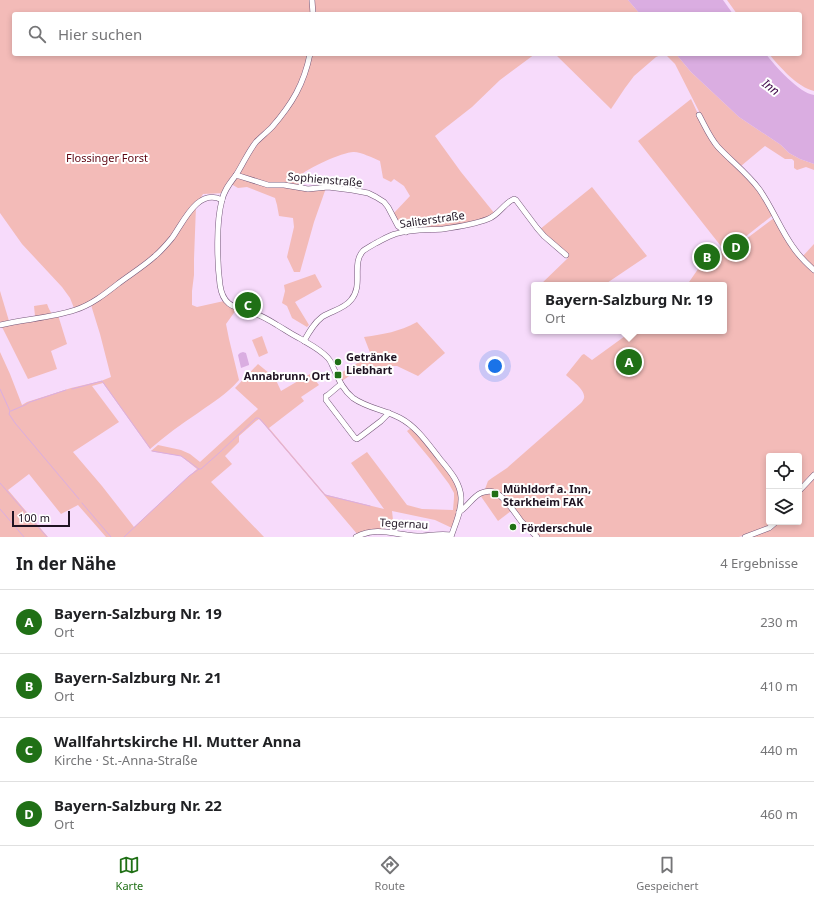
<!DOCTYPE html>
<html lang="de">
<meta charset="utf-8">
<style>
:root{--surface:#fff;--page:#f6f6f6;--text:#202124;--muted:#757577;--line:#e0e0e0;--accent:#207016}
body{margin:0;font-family:"Noto Sans",sans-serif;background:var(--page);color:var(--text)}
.controls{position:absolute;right:12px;bottom:12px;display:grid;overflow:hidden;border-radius:4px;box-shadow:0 2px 6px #0003}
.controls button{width:36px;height:36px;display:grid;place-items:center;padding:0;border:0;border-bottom:1px solid var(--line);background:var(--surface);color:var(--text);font:20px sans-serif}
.scale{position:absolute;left:12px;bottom:10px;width:58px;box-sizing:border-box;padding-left:4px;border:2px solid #1f1322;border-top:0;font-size:11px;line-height:14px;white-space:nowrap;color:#1f1322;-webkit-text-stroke:3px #fff;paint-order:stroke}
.you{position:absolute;left:495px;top:366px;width:14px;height:14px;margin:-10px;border:3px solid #fff;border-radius:50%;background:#1a73e8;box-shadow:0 0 0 6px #1a73e833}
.badge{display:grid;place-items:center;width:26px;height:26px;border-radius:50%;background:var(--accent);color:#fff;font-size:13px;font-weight:700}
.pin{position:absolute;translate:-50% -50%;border:2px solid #fff;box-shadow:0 1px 4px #0006}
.popup{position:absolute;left:531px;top:282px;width:196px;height:52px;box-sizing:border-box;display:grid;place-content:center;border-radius:4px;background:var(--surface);filter:drop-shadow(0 1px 3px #0005);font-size:13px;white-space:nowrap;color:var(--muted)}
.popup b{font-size:15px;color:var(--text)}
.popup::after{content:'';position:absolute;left:50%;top:100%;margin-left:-8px;border:8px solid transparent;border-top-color:var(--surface)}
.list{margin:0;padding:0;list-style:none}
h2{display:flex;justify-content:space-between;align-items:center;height:52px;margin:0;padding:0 16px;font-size:17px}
h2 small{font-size:13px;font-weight:400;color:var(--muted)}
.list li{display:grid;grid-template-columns:26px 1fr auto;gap:12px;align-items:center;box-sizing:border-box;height:64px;padding:0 16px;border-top:1px solid var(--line)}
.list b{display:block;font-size:15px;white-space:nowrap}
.list p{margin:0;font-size:13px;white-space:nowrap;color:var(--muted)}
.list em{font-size:13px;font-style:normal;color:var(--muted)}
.icon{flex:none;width:22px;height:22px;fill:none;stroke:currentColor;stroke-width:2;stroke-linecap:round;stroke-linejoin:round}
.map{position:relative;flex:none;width:814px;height:537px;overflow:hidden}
.search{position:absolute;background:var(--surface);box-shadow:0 2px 6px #0003;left:12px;right:12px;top:12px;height:44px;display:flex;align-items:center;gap:10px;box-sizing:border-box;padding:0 14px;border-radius:4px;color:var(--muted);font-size:15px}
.sheet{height:308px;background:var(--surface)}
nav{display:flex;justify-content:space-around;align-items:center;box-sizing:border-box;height:56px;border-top:1px solid var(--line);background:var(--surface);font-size:11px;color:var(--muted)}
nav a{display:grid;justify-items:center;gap:2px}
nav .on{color:var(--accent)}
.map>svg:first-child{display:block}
</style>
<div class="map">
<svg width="814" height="537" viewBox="0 0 814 537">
<rect width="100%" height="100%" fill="#f7dbfb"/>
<g fill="#f3bbb8">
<path d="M0 0H628L640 14H14V54H535L500 80 472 107 435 136 461 172 495 214 481 220 439 228 407 230 400 225 393 214 410 196 404 186 394 179 391 182 383 178 380 161C373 158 361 152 354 152 345 151 305 169 300 176 298 180 299 185 298 189L326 188 314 222 300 272H294L287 257 294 227 293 218 279 216 277 205 275 198 247 187 238 188 231 184 225 193 203 194 196 206 194 259V275L192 291V305L197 307 224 301 236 310 226 324 229 339 239 380C227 394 213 402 198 413 181 424 165 436 150 449L103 383 92 386 119 422 73 452 102 486 134 527 177 487 197 469 181 456 155 452 151 451 158 445 181 450 190 454 200 462 258 409 235 388 258 364 275 378 281 391 310 374 319 385 301 397 304 401 269 428 325 494 327 495 384 509 351 463 367 452 407 505 422 509 453 510 454 498V493L449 484 431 460 407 431 411 428 419 435 452 477 459 493 458 510 452 528 435 520 392 511 393 520 385 524 384 530 358 535 262 422 259 419 256 421 239 436V442L225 456 232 464 211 482 264 537H106L78 505 61 514 29 474 8 490 48 537H0V352L10 374 22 405 27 402 71 388 101 381 111 377 100 334 91 305 74 308 70 298 62 287 22 244 0 213Z"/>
<path d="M727 0H814V91C797 87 780 67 769 54H800V14H737Z"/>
<path d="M555 54H676L691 72 739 117 781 145 789 153 800 159 814 164V170L806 167 797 170 794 168V161L792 159H785L765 146 741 166 724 151 710 133 675 64 667 56 661 55 656 57 634 76 625 88 611 109Z"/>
<path d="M691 99 707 133 754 184 773 215 735 245H738L774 218 784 235 814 271V473L807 478 799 489V456H769V522H774L769 526 739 537H540L528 526 507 500 485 489 488 481 492 478 507 468 581 403C582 402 584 399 584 398 586 390 571 380 566 375L582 355 584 354 592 360 632 331H724V285H687L705 259 710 256 724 250 638 141Z"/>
<path d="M592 187 647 256 604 285H540L568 258 551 243 539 230Z"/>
<path d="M814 244V269L802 257Z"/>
<path d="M315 274 322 287 295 302 309 325 307 327 292 318 287 306 282 303 285 291 284 285Z"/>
<path d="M0 291 9 321 0 323Z"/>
<path d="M47 304C49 309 51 316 58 315L67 344 51 351 57 369 28 379 2 327 34 319 35 316 34 306Z"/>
<path d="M417 322 445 353 418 376 397 366H387L369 369 355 372 342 381 339 374 371 355 364 337C385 334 398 332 417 322Z"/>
<path d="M262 336 268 353 259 357 252 340Z"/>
<path d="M814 476V537H749L778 522H799V493Z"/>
<path d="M489 493 498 496 511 511 498 521 480 495Z"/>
</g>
<g fill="#daade1">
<path d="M628 0H723L733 14H640Z"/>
<path d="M676 54H766C775 66 799 93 814 95V164L800 159 789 153 781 145 739 117 691 72Z"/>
<path d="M243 352 246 353 249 364V365L241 368 238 355 240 353Z"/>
</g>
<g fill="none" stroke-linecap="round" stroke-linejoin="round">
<g stroke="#daade1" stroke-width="1">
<path d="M0 389 10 411 9 414 15 423 79 499"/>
<path d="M72 389 102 381 150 448"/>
<path d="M11 411 25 405 30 402 66 390"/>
<path d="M152 451 181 456 199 469"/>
<path d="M0 483 47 537"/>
<path d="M82 503 111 537"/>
<path d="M0 509 24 537"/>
<path d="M124 537 189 476 199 469H201L219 453 256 418H258L260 419 325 495 370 506"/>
</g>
<g stroke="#745679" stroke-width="6">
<g id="minor">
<path d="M312 0 313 14"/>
<path d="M310 54C304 84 292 104 272 127 267 132 261 137 256 142 248 152 243 164 236 175 230 183 224 190 222 200 216 222 217 262 220 285 223 306 234 307 251 312 260 315 269 320 277 325 284 329 291 334 299 338 309 344 320 349 328 358 331 361 332 365 334 369 339 380 343 390 353 398 367 408 385 410 400 418 417 427 428 444 440 459 449 470 460 482 461 497 462 511 455 524 451 537"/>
<path d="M699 115C705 126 710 138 718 147 731 161 747 173 759 189 772 207 780 229 793 247 799 256 806 263 814 270"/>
<path d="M236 175 268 185H284L308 189 328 187 352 190 368 193 376 197 384 202 388 207 398 226 406 232"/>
<path d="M0 325C24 319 51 318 75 310 91 305 105 294 119 283 131 274 144 266 155 256 161 251 167 244 172 238 183 223 198 187 222 200"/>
<path d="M304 341C309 332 314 323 322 317 331 311 344 309 351 300 364 285 351 264 363 251 367 248 371 246 376 243 382 240 388 236 395 234 410 229 428 230 443 229 457 227 475 224 488 219 499 215 504 203 514 199L516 200 537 228 544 236 566 255"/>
<path d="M341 384 328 395 326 396V400L355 438 357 439 360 437 381 421 389 413"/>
<path d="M799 491 814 475"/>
<path d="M459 512C468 507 472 497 481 493 486 491 491 490 496 493 506 498 514 512 521 521 526 526 532 532 537 537"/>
<path d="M356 537C377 526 395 535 417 536 429 536 440 533 451 535"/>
<path d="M745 537 769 528 776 522"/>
</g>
</g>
<use href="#minor" stroke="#fff" stroke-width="5"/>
</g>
<g fill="#207016" stroke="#fff" stroke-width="1.5">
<circle cx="338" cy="362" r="4"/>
<rect x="334" y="371" width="8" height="8" rx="2"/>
<rect x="491" y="490" width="8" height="8" rx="2"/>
<circle cx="513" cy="527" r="4"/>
</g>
<g text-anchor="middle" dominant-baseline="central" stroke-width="4" stroke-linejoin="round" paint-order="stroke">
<g font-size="11" fill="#5f0713" stroke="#fff">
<text x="107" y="157">Flossinger Forst</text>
</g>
<g font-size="11" fill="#1f1322" stroke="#fff">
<text transform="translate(325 179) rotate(5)">Sophienstraße</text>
<text transform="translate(432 219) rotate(-8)">Saliterstraße</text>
<text transform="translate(404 523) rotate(3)">Tegernau</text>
</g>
<g font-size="11" font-weight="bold" fill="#1f1322" stroke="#fff" text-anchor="start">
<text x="346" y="356">Getränke<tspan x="346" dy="13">Liebhart</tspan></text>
<text x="330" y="375" text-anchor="end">Annabrunn, Ort</text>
<text x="503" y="488">Mühldorf a. Inn,<tspan x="503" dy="13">Starkheim FAK</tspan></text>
<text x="521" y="527">Förderschule</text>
</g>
<g font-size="12" font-style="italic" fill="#420b4b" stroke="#fff">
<text transform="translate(771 87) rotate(37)">Inn</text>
</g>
</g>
</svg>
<div class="controls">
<button><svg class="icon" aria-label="locate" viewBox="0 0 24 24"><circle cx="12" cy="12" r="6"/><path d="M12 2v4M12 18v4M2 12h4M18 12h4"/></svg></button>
<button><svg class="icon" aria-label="layers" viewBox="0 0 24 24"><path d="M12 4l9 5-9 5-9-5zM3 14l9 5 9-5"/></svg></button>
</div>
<div class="scale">100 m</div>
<div class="you"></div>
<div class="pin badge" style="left:629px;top:362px">A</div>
<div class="popup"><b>Bayern-Salzburg Nr. 19</b>Ort</div>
<div class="pin badge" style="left:707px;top:257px">B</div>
<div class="pin badge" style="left:248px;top:305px">C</div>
<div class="pin badge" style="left:736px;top:247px">D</div>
<div class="search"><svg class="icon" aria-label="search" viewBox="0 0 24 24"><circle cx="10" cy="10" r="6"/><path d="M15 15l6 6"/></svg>Hier suchen</div>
</div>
<section class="sheet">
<h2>In der Nähe<small>4 Ergebnisse</small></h2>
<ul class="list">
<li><span class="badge">A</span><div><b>Bayern-Salzburg Nr. 19</b><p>Ort</p></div><em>230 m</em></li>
<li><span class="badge">B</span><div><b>Bayern-Salzburg Nr. 21</b><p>Ort</p></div><em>410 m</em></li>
<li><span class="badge">C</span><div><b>Wallfahrtskirche Hl. Mutter Anna</b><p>Kirche · St.-Anna-Straße</p></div><em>440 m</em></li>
<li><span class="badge">D</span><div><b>Bayern-Salzburg Nr. 22</b><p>Ort</p></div><em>460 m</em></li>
</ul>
</section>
<nav>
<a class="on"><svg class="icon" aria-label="map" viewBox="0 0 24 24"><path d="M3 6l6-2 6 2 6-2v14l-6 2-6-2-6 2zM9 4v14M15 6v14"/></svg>Karte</a>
<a><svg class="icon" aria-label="directions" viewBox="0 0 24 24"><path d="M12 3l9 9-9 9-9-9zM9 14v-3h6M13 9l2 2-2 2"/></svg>Route</a>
<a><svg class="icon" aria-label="saved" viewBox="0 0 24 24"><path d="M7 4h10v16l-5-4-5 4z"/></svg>Gespeichert</a>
</nav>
